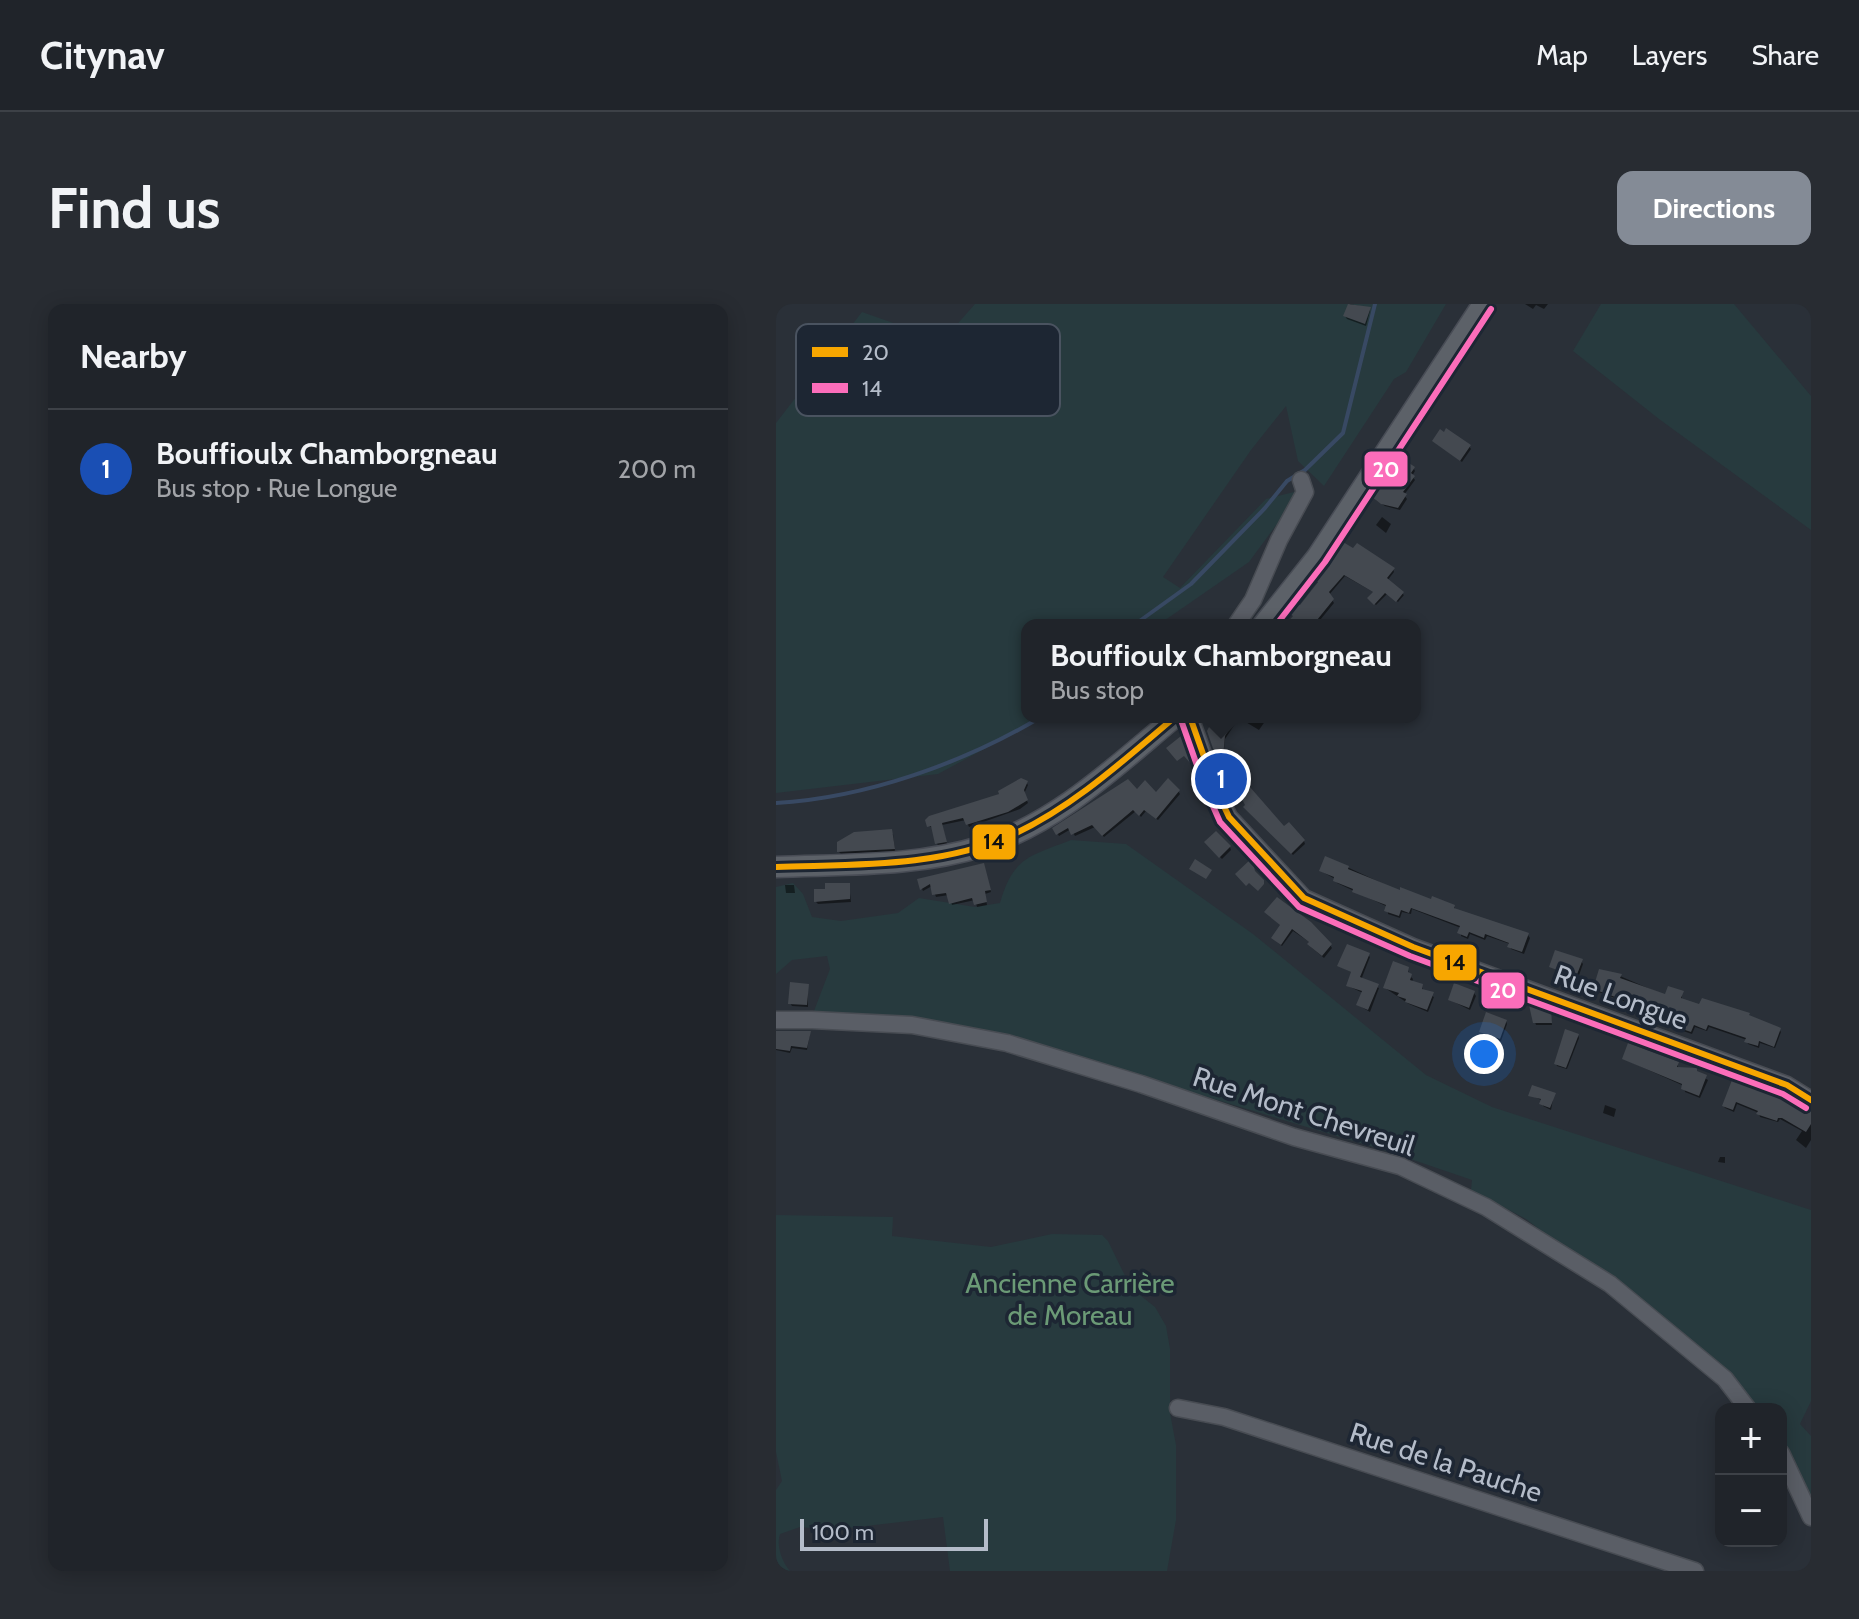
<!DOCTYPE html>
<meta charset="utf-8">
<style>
:root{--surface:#20242a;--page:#282c32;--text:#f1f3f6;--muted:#a2a4a8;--line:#3d4147;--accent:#848b96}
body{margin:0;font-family:Cabin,sans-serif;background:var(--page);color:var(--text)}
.controls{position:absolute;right:24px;bottom:24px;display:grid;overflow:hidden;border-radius:16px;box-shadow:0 4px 20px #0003}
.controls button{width:72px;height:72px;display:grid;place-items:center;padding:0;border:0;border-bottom:2px solid var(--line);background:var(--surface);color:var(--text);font:40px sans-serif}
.scale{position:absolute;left:24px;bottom:20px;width:188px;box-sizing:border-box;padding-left:8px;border:4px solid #b4bcc9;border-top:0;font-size:22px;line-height:28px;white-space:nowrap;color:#b4bcc9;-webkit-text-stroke:6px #1d2633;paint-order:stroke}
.you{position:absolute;left:708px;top:750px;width:28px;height:28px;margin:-20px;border:6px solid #fff;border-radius:50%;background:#1a73e8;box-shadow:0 0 0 12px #1a73e833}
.badge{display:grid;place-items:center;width:52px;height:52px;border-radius:50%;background:var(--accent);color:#fff;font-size:26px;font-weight:700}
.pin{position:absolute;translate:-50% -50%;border:4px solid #fff;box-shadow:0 2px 8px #0006}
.popup{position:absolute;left:245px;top:315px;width:400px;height:104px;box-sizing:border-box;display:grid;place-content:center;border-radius:16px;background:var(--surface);filter:drop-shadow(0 2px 6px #0005);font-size:26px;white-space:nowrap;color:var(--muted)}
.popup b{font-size:30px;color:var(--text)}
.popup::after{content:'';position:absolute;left:50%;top:100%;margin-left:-16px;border:16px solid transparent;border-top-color:var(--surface)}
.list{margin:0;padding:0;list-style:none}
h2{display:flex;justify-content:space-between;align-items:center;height:104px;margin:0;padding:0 32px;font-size:34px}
h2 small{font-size:26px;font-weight:400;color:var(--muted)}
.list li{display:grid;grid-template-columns:52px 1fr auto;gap:24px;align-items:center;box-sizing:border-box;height:120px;padding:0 32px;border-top:2px solid var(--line)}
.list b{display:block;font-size:30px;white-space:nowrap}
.list p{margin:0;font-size:26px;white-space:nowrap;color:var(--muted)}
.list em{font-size:26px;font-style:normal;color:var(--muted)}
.map{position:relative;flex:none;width:1035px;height:1267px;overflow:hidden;border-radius:16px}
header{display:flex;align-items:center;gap:48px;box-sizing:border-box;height:112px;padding:0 40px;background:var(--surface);border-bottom:2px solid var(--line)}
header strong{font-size:38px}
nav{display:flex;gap:44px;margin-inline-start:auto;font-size:28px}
.intro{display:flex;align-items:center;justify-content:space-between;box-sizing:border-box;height:192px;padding:0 48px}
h1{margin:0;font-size:56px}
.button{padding:20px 36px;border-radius:16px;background:var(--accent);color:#fff;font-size:28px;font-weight:700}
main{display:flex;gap:48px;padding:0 48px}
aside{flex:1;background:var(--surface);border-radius:16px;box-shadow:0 4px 20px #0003}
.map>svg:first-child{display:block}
</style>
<header>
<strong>Citynav</strong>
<nav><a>Map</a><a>Layers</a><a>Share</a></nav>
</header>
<div class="intro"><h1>Find us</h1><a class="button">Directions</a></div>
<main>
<aside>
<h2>Nearby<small></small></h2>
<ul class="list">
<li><span class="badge" style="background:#1a4fb4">1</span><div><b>Bouffioulx Chamborgneau</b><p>Bus stop · Rue Longue</p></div><em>200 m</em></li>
</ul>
</aside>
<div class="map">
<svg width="1035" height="1267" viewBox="0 0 1035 1267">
<rect width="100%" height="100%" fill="#2a3038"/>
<g fill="#273a3e">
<path d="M199 0H670L630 68 618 75 548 182 522 157 510 102 475 146 387 273 404 284 490 195 526 186 473 258 382 321H251V413H265L260 417 162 470 0 489V119L86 8 143 28 169 34Z"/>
<path d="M825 0H958L1035 92V226L883 115 797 47Z"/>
<path d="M295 536 350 540 477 630 650 771 716 803 1035 906V1097L1024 1120 1035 1132V1195L1017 1156 1005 1139V1105H981L960 1077 750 915 695 886 696 876 614 848 208 726 38 707 54 665 51 652 16 656 0 670V583L17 579 27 590 36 613 65 617 122 609 143 594 199 603 224 599C237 553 254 552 295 536Z"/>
<path d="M0 911 117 913 116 932 215 943 276 930 326 931 332 937 355 984 379 1003 390 1022 394 1045V1109L400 1141V1216L391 1267H174L167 1213 56 1226 24 1223 4 1230C0 1242 6 1258 14 1267H0V1186L6 1177 0 1148Z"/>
</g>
<g fill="#0007">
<path d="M574 0 593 4 594 7 590 22 571 15 569 12Z"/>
<path d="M749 0H772L768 5 760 1 757 5Z"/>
<path d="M660 139 693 142 695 145 686 158Z"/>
<path d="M638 165 639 167 636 172 639 176 628 191 631 195 624 206 609 202 600 196Z"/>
<path d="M606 213 615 220 610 229 600 221Z"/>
<path d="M568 241 617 265 618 268 611 277 628 291 622 298 611 290 600 301 595 297 599 289 569 272 553 291 558 299 540 321H512Z"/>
<path d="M442 413H492L483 426 463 414 449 435 447 455H443Z"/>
<path d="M250 478 252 481 248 490 252 499 244 505 193 523 190 516 166 521 171 540 162 542 157 524 153 522Z"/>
<path d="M402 487 404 490 382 516 370 507 365 513 360 507 328 533 319 523 299 532 295 525 283 532 279 525 361 488 380 491Z"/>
<path d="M472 506 528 537 529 540 517 551Z"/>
<path d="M117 530 119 547 65 550 63 548Z"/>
<path d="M432 541 454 543 455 546 446 555Z"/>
<path d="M208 563 215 588 209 590 211 601 201 603 199 596 176 601 173 591 160 593 156 582 147 587 146 585 144 576Z"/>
<path d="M571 563 625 588 678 603 680 606 752 631 754 634 748 650 735 645 734 640 711 632 709 636 694 630 692 635 685 632V624L636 605 635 610 626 608 624 614 612 610V603L561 579 559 575 545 567Z"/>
<path d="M9 581H18L19 589H10Z"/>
<path d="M73 581 75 598 42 600 40 598Z"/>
<path d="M492 611 554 641 556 644 548 654 535 643V639L517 627 506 642 499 636 506 622Z"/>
<path d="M592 651 594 653 585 676 603 684 594 708 582 701 587 689 572 682 577 669 563 662Z"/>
<path d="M805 657 807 660 802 674 775 663Z"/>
<path d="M632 665 633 671 637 675 636 678 646 682 647 687 658 693 652 708 633 700 609 684Z"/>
<path d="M844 672 890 692 906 689V696L1003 725 1005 728 999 744 984 739 983 744 972 740 971 736 933 723 931 727 919 723 916 730 907 727 908 719 820 687 819 684Z"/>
<path d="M32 682V703L16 702 14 699Z"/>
<path d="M698 689 700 692 694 706 674 696Z"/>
<path d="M774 707 776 721H760L759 718Z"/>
<path d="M730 717 731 720 725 737 706 728Z"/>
<path d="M0 729H34L31 746 16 744 14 749 0 746Z"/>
<path d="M802 731 803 734 791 765 781 762 780 759Z"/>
<path d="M848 755 902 760V765L922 770 932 776 924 794 909 788 908 782Z"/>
<path d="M957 778 1035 807V836L1030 844 1020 836 1026 827 1004 815 1002 818 984 813 983 809 961 800 958 808 949 804 948 802Z"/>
<path d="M778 790 775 806 767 802V797L755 791Z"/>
<path d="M829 801 840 805 838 813 827 809Z"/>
<path d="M944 853H949V859L942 858Z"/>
</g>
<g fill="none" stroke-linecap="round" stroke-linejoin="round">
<g stroke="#384963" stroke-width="4">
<path d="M358 321 415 280 489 204 511 177 529 166 567 129 599 0"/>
<path d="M0 499C89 494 188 459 265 413"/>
</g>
</g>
<g fill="#444950">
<path d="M572 0 595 3 589 20 567 12Z"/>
<path d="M670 124 695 141 684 157 656 137 664 125 668 128Z"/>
<path d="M624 153 639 163 635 169 639 172 627 188 631 190 622 204 605 200 596 193Z"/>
<path d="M567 238 577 244 581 239 619 264 611 274 628 288 620 298 609 289 598 301 591 294 597 288 568 271 553 288 558 295 537 321H509L517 312 513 309 521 299 524 301 542 278 540 277Z"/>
<path d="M438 413H461L449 432 447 453H440L431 427Z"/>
<path d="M405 432 413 442 422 468 408 452 401 457 390 444Z"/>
<path d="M245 474 252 477 248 486 252 496 232 508 190 521 187 514 166 519 171 538 159 540 155 522 151 523 149 516 153 512 223 490 222 487Z"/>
<path d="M392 474 404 486 380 515 368 506 363 512 357 506 326 532 316 521 295 531 292 524 280 531 276 524 352 475 361 485 369 476 380 488Z"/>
<path d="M467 475 508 522 513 518 529 536 515 550 467 503 469 501 458 479Z"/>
<path d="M116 525 119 545 61 548V538L78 528Z"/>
<path d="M440 527 455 542 443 554 428 538Z"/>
<path d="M549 552 573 562 572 565 624 586V583L655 595 656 592 679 601 678 604 753 629 746 648 731 643 733 639 709 630 708 634 693 628 691 633 681 629 684 622 635 604 633 609 625 606 623 612 608 607 610 601 576 588 577 585 557 577 558 573 543 567Z"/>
<path d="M476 554 479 567 488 576V580L482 587 473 579 470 582 459 570Z"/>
<path d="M419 555 436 566 430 575 413 565Z"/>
<path d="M208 559 215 586 209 587 211 598 198 601 196 594 173 600 170 589 156 591 154 580 144 586 141 575Z"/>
<path d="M49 579H74V595L38 598V585H49Z"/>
<path d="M501 593 535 618 556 640 546 652 531 640 533 638 516 625 505 641 495 634 504 621 488 608Z"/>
<path d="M571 640 594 649 584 673 603 680 592 706 580 701 586 687 570 682 575 668 561 662Z"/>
<path d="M779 646 807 655 800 673 773 663Z"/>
<path d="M617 657 633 663 632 668 636 670 634 676 647 680 646 685 658 688 651 706 629 698 630 695 621 692 623 689 607 684Z"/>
<path d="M823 665 846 670 844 674 889 690 892 682 908 687 905 694 923 700 926 694 974 709 973 711 1005 724 998 743 983 737 982 742 968 738 970 734 932 721 930 726 918 721 915 728 903 724 906 717 817 685Z"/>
<path d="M14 678 33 680 31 701 12 700Z"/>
<path d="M678 679 699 687 693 704 672 696Z"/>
<path d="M753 701H761L775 706 776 719H757Z"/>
<path d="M710 708 731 716 724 735 703 728Z"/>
<path d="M789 725 803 730 790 764 778 760Z"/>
<path d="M0 727H35L31 744 15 742 14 747 0 745Z"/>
<path d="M852 739 903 758 901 763 921 764V767L931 771 923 792 905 785 906 780 846 755Z"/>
<path d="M956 776 1035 807V820L1030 828 1006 814H1002L1001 817 980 810 982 807 960 798 957 806 946 802Z"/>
<path d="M756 781 780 789 774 804 763 800 765 795 752 792Z"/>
</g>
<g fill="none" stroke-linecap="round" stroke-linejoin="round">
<g stroke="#484c53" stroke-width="19">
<g id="minor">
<path d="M460 321 477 296 503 236 529 188 525 176"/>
<path d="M414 413 438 481 453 513 528 594 637 643 1011 781 1035 796"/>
<path d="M0 716H36L136 721 231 739 365 780 518 833 624 862 710 903 834 980 949 1075 972 1105"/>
<path d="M402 1104 448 1113 919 1267"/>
<path d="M1005 1149 1035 1213"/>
</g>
</g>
<g stroke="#484c55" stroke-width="23">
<g id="major">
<path d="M487 321 541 253 707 0"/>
<path d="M0 563C68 560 141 563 207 542 280 520 341 461 399 413"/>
</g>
</g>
<use href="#minor" stroke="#5a5e66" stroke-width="16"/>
<use href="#major" stroke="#5c6168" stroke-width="20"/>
<g stroke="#1d2633" stroke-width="12">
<g id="bus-1">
<path d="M414 413 438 481 453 513 528 594 637 643 1011 781 1035 796"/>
<path d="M0 563C78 560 162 564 236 531 297 503 348 456 399 413"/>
</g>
</g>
<g stroke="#1d2633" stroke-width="12">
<g id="bus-2">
<path d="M500 321 549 258 715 5"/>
<path d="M405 416 429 484 444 518 523 603 634 652 1007 790 1030 804"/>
</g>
</g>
<use href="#bus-1" stroke="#f7a600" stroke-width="6"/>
<use href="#bus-2" stroke="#fb6dba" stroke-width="6"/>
</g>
<g text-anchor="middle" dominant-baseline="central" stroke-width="7" stroke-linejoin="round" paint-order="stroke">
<g font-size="28" fill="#b4bcc9" stroke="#1d2633">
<text transform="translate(845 693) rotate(20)">Rue Longue</text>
<text transform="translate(528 807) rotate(18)">Rue Mont Chevreuil</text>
<text transform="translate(670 1158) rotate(18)">Rue de la Pauche</text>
</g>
<g font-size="28" fill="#6b9a76" stroke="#1d2633">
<text x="294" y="979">Ancienne Carrière<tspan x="294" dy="32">de Moreau</tspan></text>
</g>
</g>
<rect x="20" y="20" width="264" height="92" rx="12" fill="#1d2633" stroke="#4a5360" stroke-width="2"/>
<rect x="36" y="43" width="36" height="10" fill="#f7a600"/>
<rect x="36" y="79" width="36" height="10" fill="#fb6dba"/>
<g font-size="22" fill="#b4bcc9">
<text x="86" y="56">20</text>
<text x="86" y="92">14</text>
</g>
<g stroke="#1d2633" stroke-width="3">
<rect x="587" y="146" width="46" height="38" rx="8" fill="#fb6dba"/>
<rect x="195" y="519" width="46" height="38" rx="8" fill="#f7a600"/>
<rect x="656" y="639" width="46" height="39" rx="8" fill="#f7a600"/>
<rect x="704" y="667" width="46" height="39" rx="8" fill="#fb6dba"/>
</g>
<g font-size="22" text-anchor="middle" font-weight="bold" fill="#fff">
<text x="610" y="173">20</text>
<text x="727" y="694">20</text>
</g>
<g font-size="22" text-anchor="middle" font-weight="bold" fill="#111">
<text x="218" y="545">14</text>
<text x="679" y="666">14</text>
</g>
</svg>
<div class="controls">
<button>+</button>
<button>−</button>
</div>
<div class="scale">100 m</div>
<div class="you"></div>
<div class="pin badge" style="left:445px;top:475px;background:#1a4fb4">1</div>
<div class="popup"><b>Bouffioulx Chamborgneau</b>Bus stop</div>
</div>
</main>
